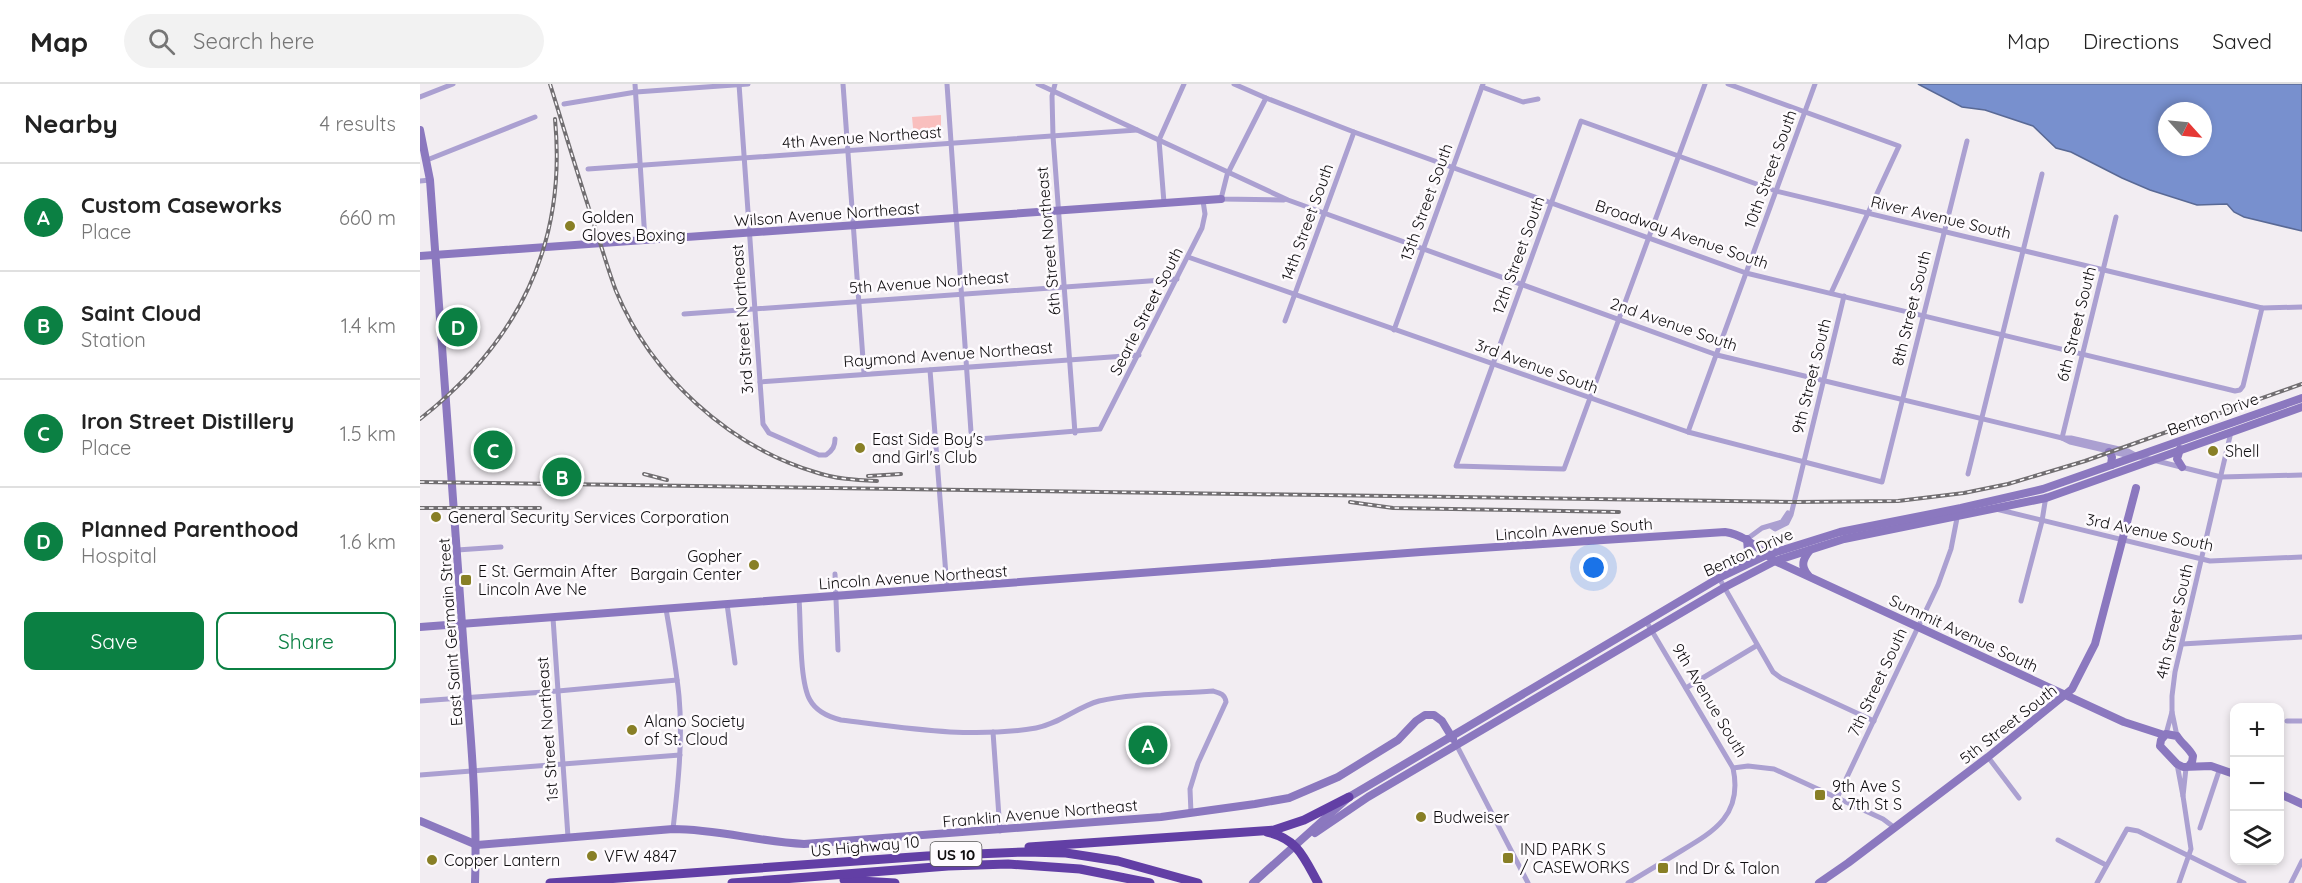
<!DOCTYPE html>
<meta charset="utf-8">
<style>
:root{--surface:#fff;--page:#f2f2f2;--text:#222;--muted:#767676;--line:#e0e0e0;--accent:#0b8043}
body{margin:0;font-family:Quicksand,sans-serif;background:var(--page);color:var(--text)}
.controls{position:absolute;right:18px;bottom:18px;display:grid;overflow:hidden;border-radius:12px;box-shadow:0 3px 9px #0003}
.controls button{width:54px;height:54px;display:grid;place-items:center;padding:0;border:0;border-bottom:2px solid var(--line);background:var(--surface);color:var(--text);font:30px sans-serif}
.compass{position:absolute;left:1738px;top:18px;width:54px;height:54px;border-radius:50%;background:var(--surface);box-shadow:0 3px 9px #0003;rotate:117deg}
.you{position:absolute;left:1174px;top:484px;width:21px;height:21px;margin:-15px;border:4px solid #fff;border-radius:50%;background:#1a73e8;box-shadow:0 0 0 9px #1a73e833}
.badge{display:grid;place-items:center;width:39px;height:39px;border-radius:50%;background:var(--accent);color:#fff;font-size:20px;font-weight:700}
.pin{position:absolute;translate:-50% -50%;border:3px solid #fff;box-shadow:0 2px 6px #0006}
.list{margin:0;padding:0;list-style:none}
h2{display:flex;justify-content:space-between;align-items:center;height:78px;margin:0;padding:0 24px;font-size:26px}
h2 small{font-size:20px;font-weight:400;color:var(--muted)}
.list li{display:grid;grid-template-columns:39px 1fr auto;gap:18px;align-items:center;box-sizing:border-box;height:108px;padding:0 24px;border-top:2px solid var(--line)}
.list b{display:block;font-size:22px;white-space:nowrap}
.list p{margin:0;font-size:20px;white-space:nowrap;color:var(--muted)}
.list em{font-size:20px;font-style:normal;color:var(--muted)}
.actions{display:flex;gap:12px;padding:18px 24px}
.actions a{flex:1;padding:14px 0;border:2px solid var(--accent);border-radius:12px;text-align:center;font-size:21px;color:var(--accent)}
.actions .main{background:var(--accent);color:#fff}
.icon{flex:none;width:33px;height:33px;fill:none;stroke:currentColor;stroke-width:2;stroke-linecap:round;stroke-linejoin:round}
.map{position:relative;flex:none;width:1882px;height:799px;overflow:hidden}
header{display:flex;align-items:center;gap:36px;box-sizing:border-box;height:84px;padding:0 30px;background:var(--surface);border-bottom:2px solid var(--line)}
header strong{font-size:28px}
nav{display:flex;gap:33px;margin-inline-start:auto;font-size:21px}
.search{width:420px;height:54px;background:var(--page);display:flex;align-items:center;gap:15px;box-sizing:border-box;padding:0 21px;border-radius:33px;color:var(--muted);font-size:22px}
main{display:flex}
aside{flex:1;background:var(--surface)}
.map>svg:first-child{display:block}
</style>
<header>
<strong>Map</strong>
<div class="search"><svg class="icon" aria-label="search" viewBox="0 0 24 24"><circle cx="10" cy="10" r="6"/><path d="M15 15l6 6"/></svg>Search here</div>
<nav><a>Map</a><a>Directions</a><a>Saved</a></nav>
</header>
<main>
<aside>
<h2>Nearby<small>4 results</small></h2>
<ul class="list">
<li><span class="badge">A</span><div><b>Custom Caseworks</b><p>Place</p></div><em>660 m</em></li>
<li><span class="badge">B</span><div><b>Saint Cloud</b><p>Station</p></div><em>1.4 km</em></li>
<li><span class="badge">C</span><div><b>Iron Street Distillery</b><p>Place</p></div><em>1.5 km</em></li>
<li><span class="badge">D</span><div><b>Planned Parenthood</b><p>Hospital</p></div><em>1.6 km</em></li>
</ul>
<div class="actions"><a class="main">Save</a><a>Share</a></div>
</aside>
<div class="map">
<svg width="1882" height="799" viewBox="0 0 1882 799">
<rect width="100%" height="100%" fill="#f2edf2"/>
<path fill="#f9bfbe" d="M521 31V51L494 54 492 33Z"/>
<path fill="#7890ce" stroke="#596995" stroke-width="1.5" fill-rule="evenodd" d="M1498 0H1882V147L1824 133 1814 128 1807 120 1777 121 1730 106 1702 94 1651 68 1636 64 1613 42 1565 26 1542 23ZM1747 27H1783V63H1747Z"/>
<g fill="none" stroke-linecap="round" stroke-linejoin="round">
<g stroke="#aba0d1" stroke-width="5">
<path d="M215 0 225 156"/>
<path d="M319 0 343 340 349 349 399 371H406C413 366 415 362 415 355"/>
<path d="M423 0 444 289"/>
<path d="M527 0 551 348 554 353 559 355 680 345 782 144 785 130 783 117"/>
<path d="M618 0 868 116 1297 271 1642 354H1651L1708 367 1717 372 1801 393 1882 391"/>
<path d="M635 0 632 12 633 52 655 349"/>
<path d="M814 0 846 14 934 48 1326 189 1815 307 1820 306 1823 302 1842 224"/>
<path d="M1285 0C1237 128 1192 257 1144 385L1036 382 1161 37 1356 107 1842 224 1882 223"/>
<path d="M1308 0 1479 62 1411 209"/>
<path d="M1062 3 1103 18 1118 15"/>
<path d="M0 13 33 0"/>
<path d="M846 14 807 91 801 115 864 116"/>
<path d="M144 20 216 8 328 0"/>
<path d="M7 76 115 33"/>
<path d="M168 85 717 46"/>
<path d="M0 97 10 96"/>
<path d="M744 119 739 56 764 0"/>
<path d="M768 173 1268 348 1462 398 1547 57"/>
<path d="M264 230 757 195"/>
<path d="M865 237 934 48"/>
<path d="M974 246 1063 0"/>
<path d="M510 286 527 504"/>
<path d="M340 298 719 271"/>
<path d="M1268 348 1395 0"/>
<path d="M1642 354 1696 133"/>
<path d="M1644 355 1650 358 1710 372"/>
<path d="M1548 390 1622 90"/>
<path d="M1576 425 1790 477 1882 473"/>
<path d="M1352 443 1355 445 1367 439 1371 431 1424 212"/>
<path d="M1327 455 1342 444 1362 438 1368 429"/>
<path d="M37 466 81 463"/>
<path d="M415 490 418 566"/>
<path d="M1299 494 1353 588 1361 594 1454 637"/>
<path d="M379 515C381 539 379 597 390 616 396 627 409 633 421 636 486 644 550 655 616 644 639 640 657 623 679 617 713 609 758 610 793 607 800 609 805 610 806 618L778 679 770 705 771 729"/>
<path d="M1601 517 1622 437 1626 412"/>
<path d="M307 520 315 579"/>
<path d="M246 525C251 554 256 583 259 612 263 656 258 701 253 745"/>
<path d="M133 534 148 753"/>
<path d="M1762 560 1882 553"/>
<path d="M1266 604 1336 562"/>
<path d="M0 617 138 607 257 596"/>
<path d="M1752 628V612L1755 588 1811 348"/>
<path d="M1867 637H1882"/>
<path d="M573 648 580 747"/>
<path d="M1746 650 1752 628 1757 652"/>
<path d="M1037 662 1108 799"/>
<path d="M1568 673 1599 714"/>
<path d="M1757 680 1763 712 1766 684"/>
<path d="M1313 684 1328 682 1354 685 1463 735 1475 744"/>
<path d="M0 691 260 671"/>
<path d="M1417 714 1518 501 1531 465 1538 429"/>
<path d="M1780 744 1800 684"/>
<path d="M1638 756 1686 781"/>
<path d="M1208 799C1226 788 1243 778 1261 767 1295 747 1323 730 1313 684L1226 537"/>
<path d="M1677 799 1707 745 1718 747 1824 799"/>
<path d="M1759 799 1771 765 1763 712"/>
<path d="M1871 799 1882 777"/>
</g>
<g stroke="#8b78bf" stroke-width="8">
<path d="M0 46 10 96C21 244 32 392 42 540 48 626 58 713 55 799"/>
<path d="M0 172 801 115"/>
<path d="M1760 365 1757 375 1762 383"/>
<path d="M1689 368 1692 373 1691 381"/>
<path d="M1317 483 1328 468 1327 455"/>
<path d="M1388 491C1380 482 1383 475 1390 466"/>
<path d="M0 543 1001 468 1305 448C1326 451 1338 465 1355 477L1704 638 1744 651"/>
<path d="M1769 682 1772 678 1773 672C1769 664 1762 660 1757 652L1746 650 1741 656 1740 662 1757 680 1763 683 1791 682 1814 690"/>
<path d="M1860 710 1882 720"/>
<path d="M0 737 57 761 253 745C297 745 340 758 384 760L741 733 835 720 869 714 918 693 978 656 996 637 1005 631H1014L1022 637 1033 655"/>
<path d="M895 749 948 713 1305 503 1355 477 1424 455 1626 414 1882 323"/>
<path d="M833 799 929 713 1299 494 1347 471 1420 448 1541 424 1623 405 1882 314"/>
<path d="M1399 799 1428 779 1568 673 1652 605 1675 560 1716 404"/>
</g>
<g stroke="#623fa5" stroke-width="9">
<path d="M847 748C878 755 884 774 898 799"/>
<path d="M609 763 854 746 884 736 929 713"/>
<path d="M424 796 475 799"/>
<path d="M130 799 507 772 605 768 646 769 698 777 778 799"/>
<path d="M312 799 528 782 588 780 660 785 730 799"/>
</g>
<g stroke="#716e71" stroke-width="4">
<g id="rail">
<path d="M130 0C145 48 159 95 175 143 182 164 188 186 196 207 231 291 308 362 395 388 415 395 436 396 457 397"/>
<path d="M0 335C98 258 147 161 135 35"/>
<path d="M224 390 247 396"/>
<path d="M448 392 481 390"/>
<path d="M0 398 1375 418 1478 417 1544 409 1588 400 1665 377 1882 300"/>
<path d="M930 418 973 424 1199 428"/>
<path d="M0 424H120"/>
</g>
</g>
<use href="#rail" stroke="#fefbfe" stroke-width="1.5" stroke-dasharray="4.5" stroke-linecap="butt"/>
</g>
<g fill="#887f26" stroke="#fefbfe" stroke-width="2">
<circle cx="150" cy="142" r="6"/>
<circle cx="440" cy="364" r="6"/>
<circle cx="1793" cy="367" r="6"/>
<circle cx="16" cy="433" r="6"/>
<circle cx="334" cy="481" r="6"/>
<rect x="40" y="490" width="12" height="12" rx="3"/>
<circle cx="212" cy="646" r="6"/>
<rect x="1394" y="705" width="12" height="12" rx="3"/>
<circle cx="1001" cy="733" r="6"/>
<circle cx="172" cy="772" r="6"/>
<rect x="1082" y="768" width="12" height="12" rx="3"/>
<circle cx="12" cy="776" r="6"/>
<rect x="1237" y="778" width="12" height="12" rx="3"/>
</g>
<g text-anchor="middle" dominant-baseline="central" stroke-width="5" stroke-linejoin="round" paint-order="stroke">
<rect fill="#fefbfe" stroke="#575557" stroke-width="1.5" x="510.5" y="758" width="51" height="24" rx="4.5"/>
<g font-size="15" font-weight="bold" fill="#100e10">
<text x="536" y="770">US 10</text>
</g>
<g font-size="16" fill="#100e10" stroke="#fefbfe">
<text transform="translate(442 53) rotate(-4)">4th Avenue Northeast</text>
<text transform="translate(1350 85) rotate(-70)">10th Street South</text>
<text transform="translate(1006 118) rotate(-70)">13th Street South</text>
<text transform="translate(407 130) rotate(-4)">Wilson Avenue Northeast</text>
<text transform="translate(1521 133) rotate(13)">River Avenue South</text>
<text transform="translate(887 138) rotate(-70)">14th Street South</text>
<text transform="translate(1262 150) rotate(19)">Broadway Avenue South</text>
<text transform="translate(628 157) rotate(-95)">6th Street Northeast</text>
<text transform="translate(1098 171) rotate(-70)">12th Street South</text>
<text transform="translate(509 198) rotate(-4)">5th Avenue Northeast</text>
<text transform="translate(1491 224) rotate(-76)">8th Street South</text>
<text transform="translate(726 227) rotate(-63)">Searle Street South</text>
<text transform="translate(322 235) rotate(-94)">3rd Street Northeast</text>
<text transform="translate(1254 240) rotate(19)">2nd Avenue South</text>
<text transform="translate(1656 240) rotate(-76)">6th Street South</text>
<text transform="translate(528 270) rotate(-4)">Raymond Avenue Northeast</text>
<text transform="translate(1117 282) rotate(20)">3rd Avenue South</text>
<text transform="translate(1391 292) rotate(-76)">9th Street South</text>
<text transform="translate(1793 330) rotate(-20)">Benton Drive</text>
<text transform="translate(1154 445) rotate(-4)">Lincoln Avenue South</text>
<text transform="translate(1730 448) rotate(12)">3rd Avenue South</text>
<text transform="translate(1328 468) rotate(-24)">Benton Drive</text>
<text transform="translate(493 493) rotate(-4)">Lincoln Avenue Northeast</text>
<text transform="translate(1754 537) rotate(-77)">4th Street South</text>
<text transform="translate(30 548) rotate(-94)">East Saint Germain Street</text>
<text transform="translate(1544 549) rotate(25)">Summit Avenue South</text>
<text transform="translate(1457 598) rotate(-65)">7th Street South</text>
<text transform="translate(1290 616) rotate(59)">9th Avenue South</text>
<text transform="translate(1588 640) rotate(-38)">5th Street South</text>
<text transform="translate(127 645) rotate(-94)">1st Street Northeast</text>
<text transform="translate(620 729) rotate(-5)">Franklin Avenue Northeast</text>
<text transform="translate(445 762) rotate(-5)">US Highway 10</text>
</g>
<g font-size="16" fill="#100e10" stroke="#fefbfe" text-anchor="start">
<text x="162" y="133">Golden<tspan x="162" dy="18">Gloves Boxing</tspan></text>
<text x="452" y="355">East Side Boy's<tspan x="452" dy="18">and Girl's Club</tspan></text>
<text x="1805" y="367">Shell</text>
<text x="28" y="433">General Security Services Corporation</text>
<text x="322" y="472" text-anchor="end">Gopher<tspan x="322" dy="18">Bargain Center</tspan></text>
<text x="58" y="487">E St. Germain After<tspan x="58" dy="18">Lincoln Ave Ne</tspan></text>
<text x="224" y="637">Alano Society<tspan x="224" dy="18">of St. Cloud</tspan></text>
<text x="1412" y="702">9th Ave S<tspan x="1412" dy="18">&amp; 7th St S</tspan></text>
<text x="1013" y="733">Budweiser</text>
<text x="1100" y="765">IND PARK S<tspan x="1100" dy="18">/ CASEWORKS</tspan></text>
<text x="184" y="772">VFW 4847</text>
<text x="24" y="776">Copper Lantern</text>
<text x="1255" y="784">Ind Dr &amp; Talon</text>
</g>
</g>
</svg>
<div class="controls">
<button>+</button>
<button>−</button>
<button><svg class="icon" aria-label="layers" viewBox="0 0 24 24"><path d="M12 4l9 5-9 5-9-5zM3 14l9 5 9-5"/></svg></button>
</div>
<svg class="compass" viewBox="-18 -18 36 36"><path d="M0-13l5 13h-10z" fill="#e53935"/><path d="M0 13l5-13h-10z" fill="#767676"/></svg>
<div class="you"></div>
<div class="pin badge" style="left:728px;top:661px">A</div>
<div class="pin badge" style="left:142px;top:393px">B</div>
<div class="pin badge" style="left:73px;top:366px">C</div>
<div class="pin badge" style="left:38px;top:243px">D</div>
</div>
</main>
